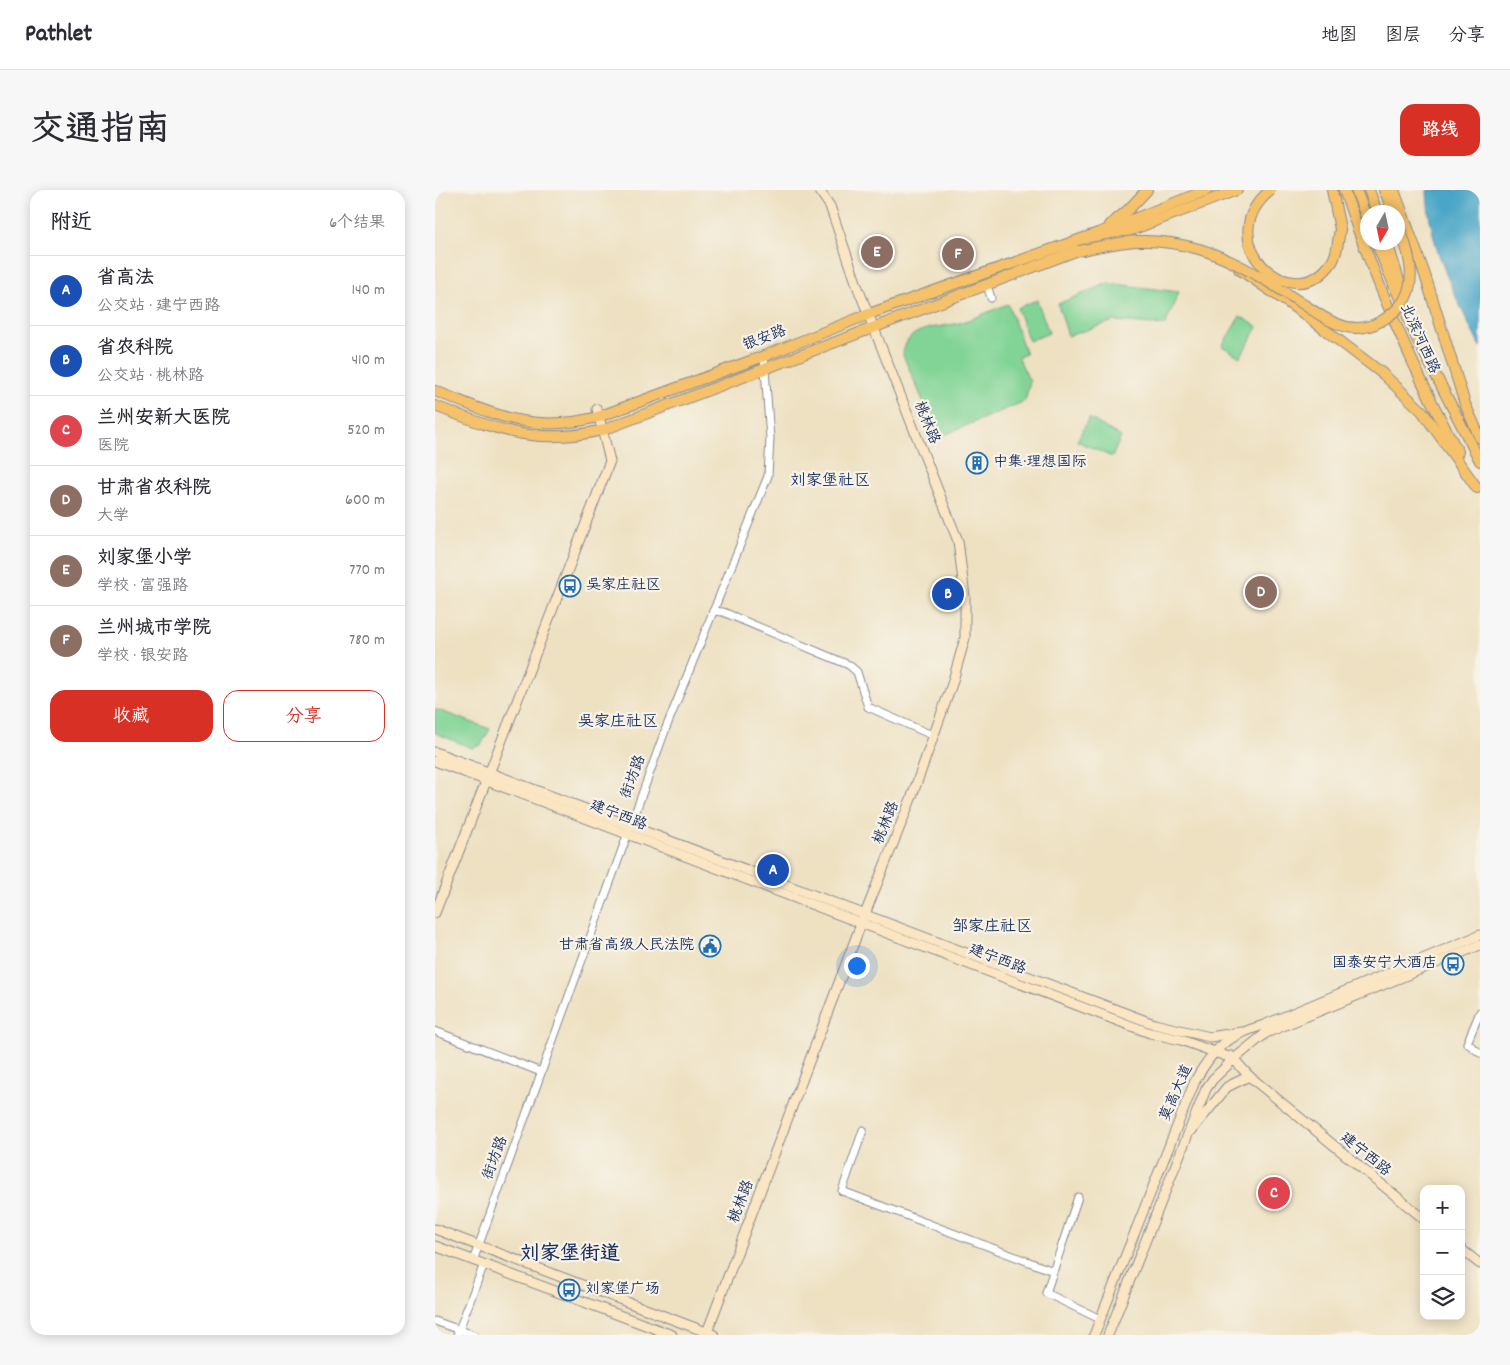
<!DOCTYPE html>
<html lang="zh">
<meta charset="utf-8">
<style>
:root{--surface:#fff;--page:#f7f7f7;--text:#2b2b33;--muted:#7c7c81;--line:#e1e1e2;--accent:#d93025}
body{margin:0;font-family:Dekko,"LXGW WenKai TC",sans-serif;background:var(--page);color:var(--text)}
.controls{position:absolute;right:15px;bottom:15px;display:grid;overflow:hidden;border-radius:10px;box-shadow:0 2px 12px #0003}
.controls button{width:45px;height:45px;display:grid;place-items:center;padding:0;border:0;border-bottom:1px solid var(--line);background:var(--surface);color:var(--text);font:25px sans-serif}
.compass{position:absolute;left:925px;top:15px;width:45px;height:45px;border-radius:50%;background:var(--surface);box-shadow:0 2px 12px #0003;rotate:189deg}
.you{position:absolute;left:421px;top:775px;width:18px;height:18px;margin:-12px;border:4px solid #fff;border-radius:50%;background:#1a73e8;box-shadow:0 0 0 8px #1a73e833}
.badge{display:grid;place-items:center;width:32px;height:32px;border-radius:50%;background:var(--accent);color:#fff;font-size:16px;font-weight:700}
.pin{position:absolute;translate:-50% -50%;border:2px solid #fff;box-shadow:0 1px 5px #0006}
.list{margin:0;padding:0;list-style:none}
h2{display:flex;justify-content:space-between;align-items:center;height:65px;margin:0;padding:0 20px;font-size:21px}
h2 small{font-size:16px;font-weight:400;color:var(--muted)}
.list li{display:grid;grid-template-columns:32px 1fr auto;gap:15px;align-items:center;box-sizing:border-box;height:70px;padding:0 20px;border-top:1px solid var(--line)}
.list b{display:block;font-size:19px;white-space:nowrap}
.list p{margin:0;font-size:16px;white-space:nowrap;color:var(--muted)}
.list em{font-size:16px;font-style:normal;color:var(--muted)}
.actions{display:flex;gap:10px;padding:15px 20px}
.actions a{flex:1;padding:11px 0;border:1px solid var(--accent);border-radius:15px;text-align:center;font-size:18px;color:var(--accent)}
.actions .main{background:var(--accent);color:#fff}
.icon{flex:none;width:28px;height:28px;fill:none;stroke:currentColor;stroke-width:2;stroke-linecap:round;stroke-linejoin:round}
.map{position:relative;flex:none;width:1045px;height:1145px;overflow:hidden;border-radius:15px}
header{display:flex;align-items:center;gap:30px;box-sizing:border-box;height:70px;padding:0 25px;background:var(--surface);border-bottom:1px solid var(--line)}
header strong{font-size:24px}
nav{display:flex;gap:28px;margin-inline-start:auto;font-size:18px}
.intro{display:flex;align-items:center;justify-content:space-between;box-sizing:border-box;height:120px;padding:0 30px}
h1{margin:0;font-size:35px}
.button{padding:12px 22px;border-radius:15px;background:var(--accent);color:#fff;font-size:18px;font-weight:700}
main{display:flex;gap:30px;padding:0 30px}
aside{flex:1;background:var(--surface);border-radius:15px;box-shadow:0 2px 12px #0003}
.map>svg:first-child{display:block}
</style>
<header>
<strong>Pathlet</strong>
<nav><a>地图</a><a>图层</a><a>分享</a></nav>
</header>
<div class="intro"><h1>交通指南</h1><a class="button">路线</a></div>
<main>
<aside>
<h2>附近<small>6个结果</small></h2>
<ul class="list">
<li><span class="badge" style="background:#1a4fb4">A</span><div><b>省高法</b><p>公交站 · 建宁西路</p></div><em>140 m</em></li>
<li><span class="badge" style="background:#1a4fb4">B</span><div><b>省农科院</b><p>公交站 · 桃林路</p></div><em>410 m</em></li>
<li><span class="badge" style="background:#e0444e">C</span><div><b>兰州安新大医院</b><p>医院</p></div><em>520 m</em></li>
<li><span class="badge" style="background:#8d6e63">D</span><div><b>甘肃省农科院</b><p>大学</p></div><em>600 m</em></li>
<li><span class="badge" style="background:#8d6e63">E</span><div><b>刘家堡小学</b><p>学校 · 富强路</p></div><em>770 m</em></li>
<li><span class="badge" style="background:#8d6e63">F</span><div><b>兰州城市学院</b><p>学校 · 银安路</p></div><em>780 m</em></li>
</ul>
<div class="actions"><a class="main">收藏</a><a>分享</a></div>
</aside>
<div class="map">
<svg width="1045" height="1145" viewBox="0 0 1045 1145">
<rect width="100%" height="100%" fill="#f7f3e8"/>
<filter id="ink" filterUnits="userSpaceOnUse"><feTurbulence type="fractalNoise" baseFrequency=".02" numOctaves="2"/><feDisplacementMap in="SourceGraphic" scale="10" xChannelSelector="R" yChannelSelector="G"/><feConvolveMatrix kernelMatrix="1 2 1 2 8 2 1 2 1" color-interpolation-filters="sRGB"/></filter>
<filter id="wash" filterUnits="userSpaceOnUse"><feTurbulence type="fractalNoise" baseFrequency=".0096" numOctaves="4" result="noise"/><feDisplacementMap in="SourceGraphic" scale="20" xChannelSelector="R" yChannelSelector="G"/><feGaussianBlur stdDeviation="1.12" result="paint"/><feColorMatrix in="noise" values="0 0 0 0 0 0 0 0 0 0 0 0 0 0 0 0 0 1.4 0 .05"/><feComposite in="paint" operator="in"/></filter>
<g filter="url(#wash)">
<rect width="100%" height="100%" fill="#eee1c2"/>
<g fill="#82d496" stroke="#4e827a">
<path d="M673 93 744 102 730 135 679 131 633 146 623 114Z"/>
<path d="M602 110 614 143 594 151 582 118Z"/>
<path d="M573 114 591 164 583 167 595 192 590 211 504 247 468 165C471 134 503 139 524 133 541 128 557 120 573 114Z"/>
<path d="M805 126 823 137 805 167 787 156Z"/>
<path d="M654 228 686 247 677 267 642 251Z"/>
<path d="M0 519 55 539 46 555 37 558 0 543Z"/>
</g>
<path fill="#4aa6c8" stroke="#326a93" d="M992 0H1045V157C1021 108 993 56 992 0Z"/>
</g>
<g filter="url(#ink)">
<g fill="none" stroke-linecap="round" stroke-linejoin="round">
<g stroke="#848890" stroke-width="9">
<g id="street">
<path d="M552 95 556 108"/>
<path d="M278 421 288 422 414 475 422 482 433 517 499 546"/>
<path d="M1045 822 1032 853 1045 863"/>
<path d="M0 841 106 882"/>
<path d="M428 940 407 1001 618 1081"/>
<path d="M643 1007 611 1103 665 1129"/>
<path d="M38 1071 231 538 333 286 335 248 329 166"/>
<path d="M0 1131 39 1145"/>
<path d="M22 1145 49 1074"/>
</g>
</g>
<g stroke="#848890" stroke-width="11">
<g id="secondary">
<path d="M0 562 719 834 775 847 806 842"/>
<path d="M0 571 715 843 746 850 799 869"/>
<path d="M0 723 175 271 162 219"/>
<path d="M796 866 814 886 989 1029"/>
<path d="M757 940 792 897 814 886"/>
<path d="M0 1039 279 1145"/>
<path d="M0 1056 237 1145"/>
<path d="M1026 1059 1045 1074"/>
<path d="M271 1145 426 734 476 609 517 494 530 448V407L523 351 423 98 395 16 384 0"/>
<path d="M659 1145 760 891C778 858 793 845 829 835L1045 745"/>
<path d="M673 1145 771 899 778 889 799 869 831 843 1045 755"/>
</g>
</g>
<g stroke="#848890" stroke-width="12">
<g id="primary">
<path d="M897 0 905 39"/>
<path d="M909 0C940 90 977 178 1023 262"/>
<path d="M921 0 932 29"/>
<path d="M934 0 942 22"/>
<path d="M949 0 959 22"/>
<path d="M959 0 990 85 1030 214 1045 248"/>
<path d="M675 35 694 19 712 0"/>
<path d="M941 52 982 149 1045 271"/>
<path d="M952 52 968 103"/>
<path d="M804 79 872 126 948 184 987 221 1042 298"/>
<path d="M0 201C61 225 96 244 163 227L329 166 434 124 666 42 772 0"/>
<path d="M0 216C63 240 100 256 168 240L802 0"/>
</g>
</g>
<use href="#street" stroke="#fff" stroke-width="7"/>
<use href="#secondary" stroke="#fbe6c4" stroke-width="9"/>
<use href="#primary" stroke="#f5c16b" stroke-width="10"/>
<g stroke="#848890" stroke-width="12" stroke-linecap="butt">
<g id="primary-bridge">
<path d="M836 0C773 50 857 130 897 72 903 63 903 49 905 39"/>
<path d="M644 61C690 50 717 46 764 59 800 70 834 92 865 112 879 121 895 133 912 137 932 141 950 131 963 118 986 95 973 58 962 32"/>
</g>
</g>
<use href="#primary-bridge" stroke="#f5c16b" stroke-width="10"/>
</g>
</g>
<defs>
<g id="building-ring" transform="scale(1.125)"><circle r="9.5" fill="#f7f3e8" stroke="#1f6fb2" stroke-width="1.5"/><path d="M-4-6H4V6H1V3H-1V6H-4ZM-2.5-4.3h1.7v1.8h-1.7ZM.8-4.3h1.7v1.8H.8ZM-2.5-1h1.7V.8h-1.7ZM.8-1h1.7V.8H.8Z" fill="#1f6fb2"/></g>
<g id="bus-ring" transform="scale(1.125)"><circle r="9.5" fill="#f7f3e8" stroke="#1f6fb2" stroke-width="1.5"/><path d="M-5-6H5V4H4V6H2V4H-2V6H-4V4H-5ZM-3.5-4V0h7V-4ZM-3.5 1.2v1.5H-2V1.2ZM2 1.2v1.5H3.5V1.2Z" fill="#1f6fb2"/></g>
<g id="civic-ring" transform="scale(1.125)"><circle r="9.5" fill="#f7f3e8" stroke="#1f6fb2" stroke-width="1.5"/><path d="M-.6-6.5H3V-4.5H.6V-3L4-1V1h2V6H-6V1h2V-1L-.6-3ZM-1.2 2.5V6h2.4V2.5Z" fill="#1f6fb2"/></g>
</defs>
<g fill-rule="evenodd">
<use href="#building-ring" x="542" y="273"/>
<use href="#bus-ring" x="135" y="396"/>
<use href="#civic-ring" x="275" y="756"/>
<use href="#bus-ring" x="1018" y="774"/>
<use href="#bus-ring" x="134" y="1100"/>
</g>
<g text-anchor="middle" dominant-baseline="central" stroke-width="4.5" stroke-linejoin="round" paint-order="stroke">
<g font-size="15" fill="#1b2f5e" stroke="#f7f3e8">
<text transform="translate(330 149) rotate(-21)">银安路</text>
<text transform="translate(984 149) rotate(66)">北滨河西路</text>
<text transform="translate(491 233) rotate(68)">桃林路</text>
<text transform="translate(199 587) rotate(-70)">街坊路</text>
<text transform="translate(183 626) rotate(21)">建宁西路</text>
<text transform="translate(452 633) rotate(-68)">桃林路</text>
<text transform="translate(562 770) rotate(21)">建宁西路</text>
<text transform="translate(742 903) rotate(-66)">莫高大道</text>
<text transform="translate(930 965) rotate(39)">建宁西路</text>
<text transform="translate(61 968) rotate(-70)">街坊路</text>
<text transform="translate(307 1012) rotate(-69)">桃林路</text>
</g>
<g font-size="15" fill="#1b2f5e" stroke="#f7f3e8" text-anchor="start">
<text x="558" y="273">中集·理想国际</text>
<text x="151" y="396">吴家庄社区</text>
<text x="259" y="756" text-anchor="end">甘肃省高级人民法院</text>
<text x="1002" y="774" text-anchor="end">国泰安宁大酒店</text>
<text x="150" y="1100">刘家堡广场</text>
</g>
<g font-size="16" fill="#1b2f5e" stroke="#f7f3e8">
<text x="395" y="291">刘家堡社区</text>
<text x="183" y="532">吴家庄社区</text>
<text x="557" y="737">邹家庄社区</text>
</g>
<g font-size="20" font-weight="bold" fill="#1b2f5e" stroke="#f7f3e8">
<text x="135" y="1065">刘家堡街道</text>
</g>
</g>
</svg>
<div class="controls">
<button>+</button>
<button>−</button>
<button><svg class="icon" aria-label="layers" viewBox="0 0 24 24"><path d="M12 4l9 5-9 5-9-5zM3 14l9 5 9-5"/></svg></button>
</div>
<svg class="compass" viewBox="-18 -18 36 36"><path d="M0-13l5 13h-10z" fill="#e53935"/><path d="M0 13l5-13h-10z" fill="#7c7c81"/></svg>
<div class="you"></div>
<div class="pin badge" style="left:338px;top:680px;background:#1a4fb4">A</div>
<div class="pin badge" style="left:513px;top:404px;background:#1a4fb4">B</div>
<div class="pin badge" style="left:839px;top:1003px;background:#e0444e">C</div>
<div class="pin badge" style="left:826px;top:402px;background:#8d6e63">D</div>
<div class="pin badge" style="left:442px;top:62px;background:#8d6e63">E</div>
<div class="pin badge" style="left:523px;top:64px;background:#8d6e63">F</div>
</div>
</main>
